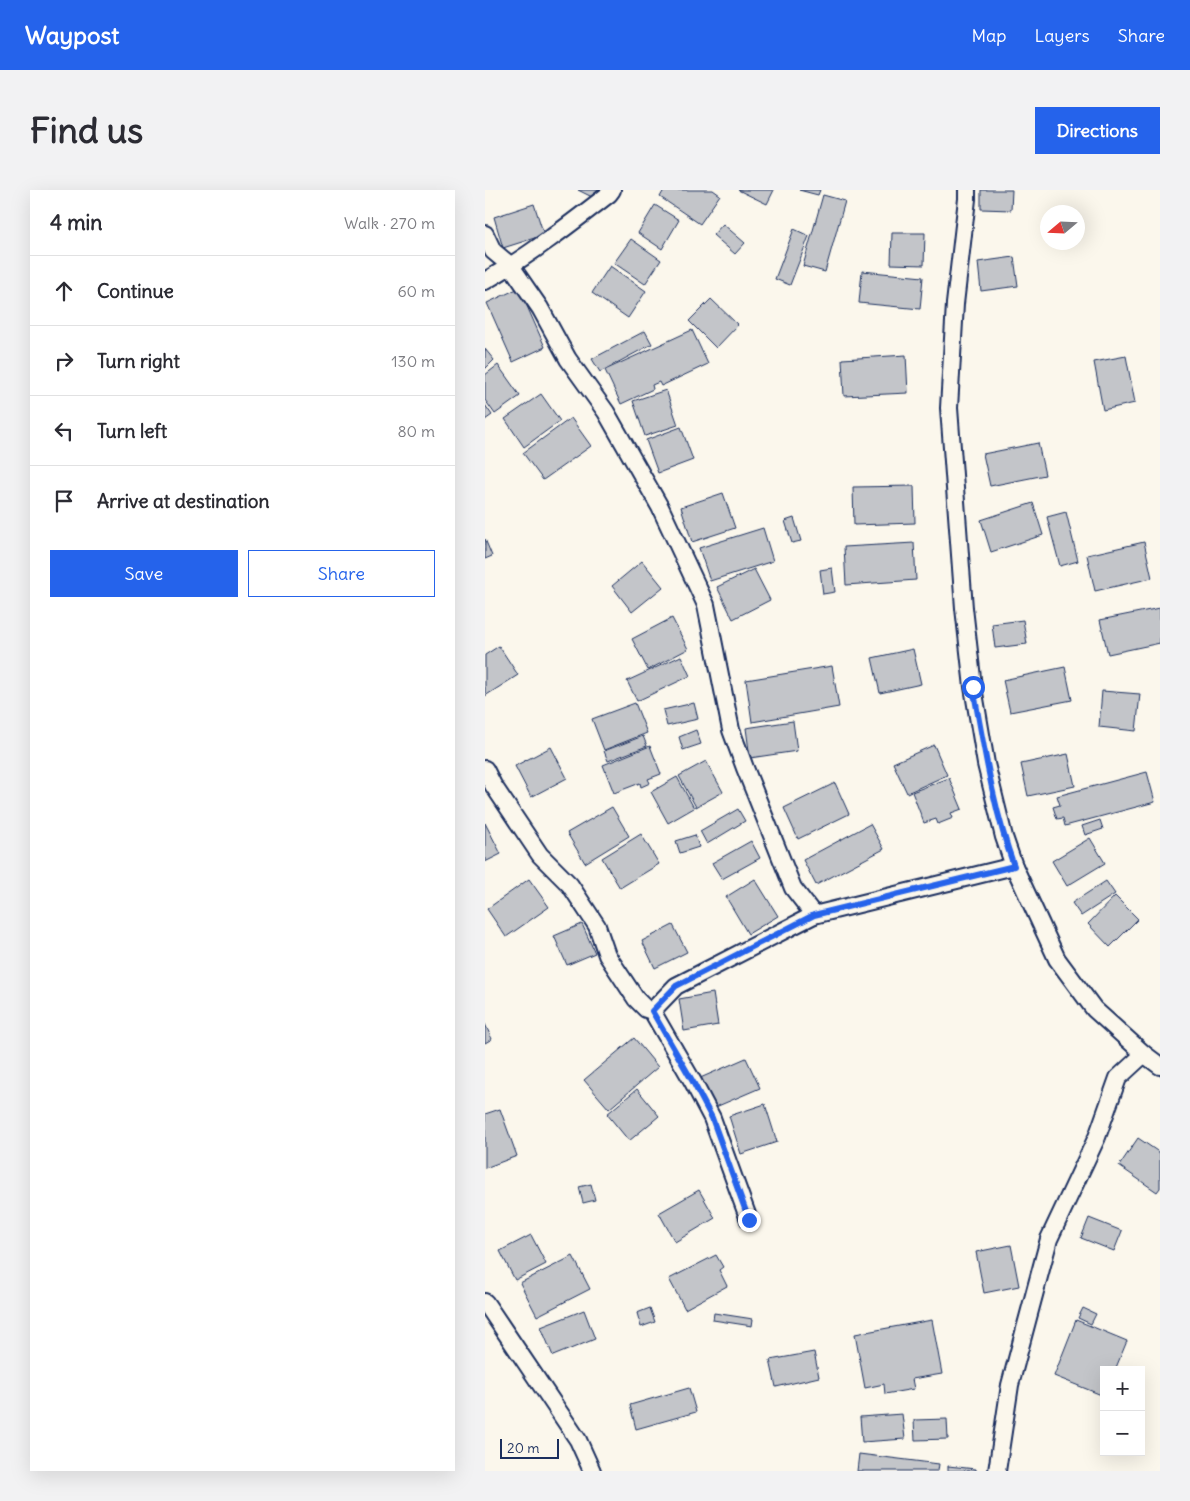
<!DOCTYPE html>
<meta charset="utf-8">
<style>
:root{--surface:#fff;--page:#f2f2f3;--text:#2b2b33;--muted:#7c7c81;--line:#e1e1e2;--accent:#2563eb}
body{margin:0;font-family:Delius,sans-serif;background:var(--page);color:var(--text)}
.controls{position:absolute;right:15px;bottom:15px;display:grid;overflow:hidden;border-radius:0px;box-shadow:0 5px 20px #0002}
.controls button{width:45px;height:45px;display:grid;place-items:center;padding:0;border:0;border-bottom:1px solid var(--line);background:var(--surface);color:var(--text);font:25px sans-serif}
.compass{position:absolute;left:555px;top:15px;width:45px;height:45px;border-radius:50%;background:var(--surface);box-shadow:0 5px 20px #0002;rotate:251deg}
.scale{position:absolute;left:15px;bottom:12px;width:59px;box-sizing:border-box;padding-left:5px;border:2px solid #1b2f5e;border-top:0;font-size:14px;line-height:18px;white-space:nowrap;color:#1b2f5e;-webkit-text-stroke:4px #fbf7ec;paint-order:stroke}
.stop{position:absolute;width:15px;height:15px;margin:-11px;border:4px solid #2563eb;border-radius:50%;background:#fff}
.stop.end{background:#2563eb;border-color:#fff;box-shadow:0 1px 5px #0008}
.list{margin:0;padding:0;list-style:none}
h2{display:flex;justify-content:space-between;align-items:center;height:65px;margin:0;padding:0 20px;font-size:21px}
h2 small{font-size:16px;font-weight:400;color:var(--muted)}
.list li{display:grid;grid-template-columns:32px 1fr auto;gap:15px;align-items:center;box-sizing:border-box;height:70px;padding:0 20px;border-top:1px solid var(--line)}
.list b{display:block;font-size:19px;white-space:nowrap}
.list em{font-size:16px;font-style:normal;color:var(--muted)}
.actions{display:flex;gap:10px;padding:15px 20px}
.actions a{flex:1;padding:11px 0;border:1px solid var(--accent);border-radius:0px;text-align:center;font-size:18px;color:var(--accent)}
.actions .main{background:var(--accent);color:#fff}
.icon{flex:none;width:28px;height:28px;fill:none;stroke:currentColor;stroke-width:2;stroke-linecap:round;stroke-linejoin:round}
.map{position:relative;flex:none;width:675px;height:1281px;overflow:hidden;border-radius:0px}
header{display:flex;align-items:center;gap:30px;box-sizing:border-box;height:70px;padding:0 25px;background:var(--accent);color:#fff}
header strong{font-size:24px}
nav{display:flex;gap:28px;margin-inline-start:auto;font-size:18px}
.intro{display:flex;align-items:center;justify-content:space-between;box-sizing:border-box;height:120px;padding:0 30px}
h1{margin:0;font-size:35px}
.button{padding:12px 22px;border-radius:0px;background:var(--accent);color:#fff;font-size:18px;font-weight:700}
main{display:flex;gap:30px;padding:0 30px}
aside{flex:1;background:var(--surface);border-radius:0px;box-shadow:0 5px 20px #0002}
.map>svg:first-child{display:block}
</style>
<header>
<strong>Waypost</strong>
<nav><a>Map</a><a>Layers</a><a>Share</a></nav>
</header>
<div class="intro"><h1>Find us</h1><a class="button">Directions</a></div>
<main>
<aside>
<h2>4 min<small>Walk · 270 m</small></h2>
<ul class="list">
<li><svg class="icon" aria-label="ahead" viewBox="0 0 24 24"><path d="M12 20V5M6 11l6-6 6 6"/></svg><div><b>Continue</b></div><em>60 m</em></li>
<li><svg class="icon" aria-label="right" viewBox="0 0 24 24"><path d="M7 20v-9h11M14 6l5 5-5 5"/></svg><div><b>Turn right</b></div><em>130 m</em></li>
<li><svg class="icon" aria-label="left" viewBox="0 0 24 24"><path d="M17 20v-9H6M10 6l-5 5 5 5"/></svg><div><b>Turn left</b></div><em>80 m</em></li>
<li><svg class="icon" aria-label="arrive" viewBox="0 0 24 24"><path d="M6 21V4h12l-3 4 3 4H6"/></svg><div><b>Arrive at destination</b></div></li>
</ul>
<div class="actions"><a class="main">Save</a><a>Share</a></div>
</aside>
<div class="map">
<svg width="675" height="1281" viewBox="0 0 675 1281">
<rect width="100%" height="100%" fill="#fbf7ec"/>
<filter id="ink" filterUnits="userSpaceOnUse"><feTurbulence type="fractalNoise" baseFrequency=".02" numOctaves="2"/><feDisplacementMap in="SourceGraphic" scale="10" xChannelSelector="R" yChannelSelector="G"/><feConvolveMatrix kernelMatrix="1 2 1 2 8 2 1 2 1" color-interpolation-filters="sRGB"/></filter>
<g filter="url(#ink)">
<g fill="#c3c5c9" stroke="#1b2f5e">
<path d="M93 0H113L109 8Z"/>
<path d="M179 0H228L235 5 215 34 175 7Z"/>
<path d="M253 0H289L282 14Z"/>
<path d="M314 0H335L333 5Z"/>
<path d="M496 0H527L526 20 496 19Z"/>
<path d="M338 5 360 11 340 82 318 76Z"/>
<path d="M49 14 59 45 18 58 9 27Z"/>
<path d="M170 15 194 30 177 59 153 43Z"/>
<path d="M238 34 260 53 250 64 228 45Z"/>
<path d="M309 39 324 46 305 95 290 89Z"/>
<path d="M407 43H440L439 75 406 74Z"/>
<path d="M146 49 176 70 160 94 129 73Z"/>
<path d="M529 67 533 96 496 101 493 72Z"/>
<path d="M125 76 161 101 143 128 107 103Z"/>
<path d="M377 81 438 87 435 119 374 113Z"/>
<path d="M34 98 60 157 28 172 2 113Z"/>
<path d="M226 109 253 135 231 158 204 131Z"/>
<path d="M207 140 223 174 176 196 174 192 167 195 168 199 136 214 120 180Z"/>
<path d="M160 141 167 154 115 182 107 169Z"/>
<path d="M0 159 9 170 0 179Z"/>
<path d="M421 165 423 203 359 206 357 169Z"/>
<path d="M641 166 650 213 618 220 609 172Z"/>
<path d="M13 175 35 206 10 224 0 210V185Z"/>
<path d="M181 200 193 235 160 246 148 211Z"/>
<path d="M56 204 75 231 39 257 20 229Z"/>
<path d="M0 215 7 225 0 230Z"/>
<path d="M86 228 106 256 58 290 38 263Z"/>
<path d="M196 237 208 270 173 283 161 250Z"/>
<path d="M553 253 560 285 505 296 498 264Z"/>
<path d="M429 296 430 333 369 335 368 297Z"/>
<path d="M238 303 250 338 207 352 196 317Z"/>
<path d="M548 313 558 345 506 362 496 330Z"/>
<path d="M581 322 593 371 575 376 562 327Z"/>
<path d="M309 328 316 351 307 353 300 331Z"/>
<path d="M278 338 288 371 225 391 214 358Z"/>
<path d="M0 349 7 366 0 369Z"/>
<path d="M659 352 667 388 610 401 602 365Z"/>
<path d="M429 353 431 390 361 395 359 357Z"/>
<path d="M157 371 178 397 147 422 127 396Z"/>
<path d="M347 378 350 402 338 404 335 380Z"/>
<path d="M269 379 285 410 248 429 232 397Z"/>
<path d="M675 418V453L623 464 615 430Z"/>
<path d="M187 428 203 459 163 480 147 449Z"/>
<path d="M538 430 542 454 510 458 507 434Z"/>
<path d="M14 456 33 485 0 506V465Z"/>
<path d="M428 459 436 494 395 503 387 468Z"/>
<path d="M196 466 205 486 152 511 142 491Z"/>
<path d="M347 476 354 517 267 532 261 490Z"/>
<path d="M580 477 587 510 525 522 518 490Z"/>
<path d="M617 501 655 504 651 541 614 537Z"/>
<path d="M150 513 162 543 119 560 107 529Z"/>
<path d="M209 513 213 529 182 536 178 520Z"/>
<path d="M308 531 312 561 265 568 261 538Z"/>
<path d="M211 540 216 554 198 560 194 547Z"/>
<path d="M158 546 162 556 123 571 119 561Z"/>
<path d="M449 555 462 585 422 603 408 573Z"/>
<path d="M165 556 176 584 163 589 165 593 156 597 155 593 129 603 118 575Z"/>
<path d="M66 557 82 588 46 607 30 576Z"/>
<path d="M583 564 590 596 543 606 536 574Z"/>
<path d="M221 571 238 602 211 617 194 586Z"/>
<path d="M662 582 670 612 580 636 578 628 572 629 568 617 575 615 572 606Z"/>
<path d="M192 587 209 618 183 633 166 602Z"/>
<path d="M464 588 477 619 466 623 468 628 453 634 451 629 439 633 427 602Z"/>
<path d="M350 593 364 624 313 649 299 618Z"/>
<path d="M127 617 144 646 100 673 82 643Z"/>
<path d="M253 619 260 631 222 654 215 641Z"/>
<path d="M615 630 618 639 600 645 597 636Z"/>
<path d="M0 633 16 664 0 672Z"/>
<path d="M385 634 399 659 331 695 318 670Z"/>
<path d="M156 644 174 674 135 698 117 668Z"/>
<path d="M210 645 214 657 195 663 191 651Z"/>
<path d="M605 648 620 673 582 696 567 671Z"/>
<path d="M266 651 275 668 237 689 227 673Z"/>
<path d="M44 689 64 717 21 747 2 719Z"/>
<path d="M270 689 293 726 263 744 241 707Z"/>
<path d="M621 691 630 704 596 726 587 713Z"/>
<path d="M630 706 653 729 625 757 603 734Z"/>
<path d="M97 734 110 763 82 775 69 746Z"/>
<path d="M188 735 202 762 170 778 157 751Z"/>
<path d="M228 803 233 835 199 841 194 809Z"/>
<path d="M0 834 7 849 0 853Z"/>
<path d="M149 848 173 877 124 919 99 890Z"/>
<path d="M261 868 275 898 226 919 213 889Z"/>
<path d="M152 899 174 926 144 951 122 924Z"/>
<path d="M280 914 292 952 256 964 244 926Z"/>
<path d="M15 919 32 966 0 978V924Z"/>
<path d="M653 948 675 963V998L672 1002 634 976Z"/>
<path d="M106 994 110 1010 98 1013 94 997Z"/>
<path d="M214 1000 230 1028 190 1052 174 1023Z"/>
<path d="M604 1028 637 1041 629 1061 596 1048Z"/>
<path d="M46 1045 61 1074 30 1090 15 1061Z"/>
<path d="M526 1055 534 1096 499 1103 491 1062Z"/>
<path d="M231 1065 238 1077 234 1080 242 1096 200 1119 184 1089Z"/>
<path d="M88 1066 105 1099 52 1126 35 1093Z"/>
<path d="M165 1118 170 1132 156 1137 152 1123Z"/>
<path d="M598 1118 611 1124 606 1134 593 1128Z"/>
<path d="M99 1120 110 1149 68 1166 56 1137Z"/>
<path d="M229 1123 268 1129 267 1136 228 1130Z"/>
<path d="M447 1130 457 1184 427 1189 429 1199 400 1204 399 1194 380 1198 370 1144Z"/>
<path d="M591 1130 642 1151 630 1180H619V1206L569 1186Z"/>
<path d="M329 1162 334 1187 291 1197 285 1170Z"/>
<path d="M204 1198 211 1222 151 1239 145 1215Z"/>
<path d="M417 1224 420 1249 377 1252 375 1227Z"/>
<path d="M462 1229 463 1249 430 1250 429 1230Z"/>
<path d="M374 1264 454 1274 453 1281H372Z"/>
<path d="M463 1276 491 1279V1281H463Z"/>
</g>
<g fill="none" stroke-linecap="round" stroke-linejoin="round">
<g stroke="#1b2f5e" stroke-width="20">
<g id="minor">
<path d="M482 0V9L470 114 464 218 479 418 488 497 501 574 519 647 529 676 572 769 609 819 659 864 675 876"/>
<path d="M0 44 8 61 26 76 55 118 83 169 121 222 175 317 221 415 246 540 260 578 308 698 329 725 529 676"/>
<path d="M0 91C44 66 84 35 124 4L127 0"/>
<path d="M0 579 8 595 55 665 85 695 112 736 122 765 151 809 161 819 167 821 208 892 227 928 264 1030"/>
<path d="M167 821 191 796 329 725"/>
<path d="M0 1112 93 1250 107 1281"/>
<path d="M512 1281 525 1195 564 1049 612 947 633 888 659 864"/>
</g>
</g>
<use href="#minor" stroke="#fbf7ec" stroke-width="16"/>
</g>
</g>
<g fill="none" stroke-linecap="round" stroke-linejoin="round" filter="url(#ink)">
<path stroke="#2563eb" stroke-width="6" d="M264 1030 227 928 208 892 167 821 191 796 329 725 529 676C508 618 499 557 488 497"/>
</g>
</svg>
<div class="controls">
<button>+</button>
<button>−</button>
</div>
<svg class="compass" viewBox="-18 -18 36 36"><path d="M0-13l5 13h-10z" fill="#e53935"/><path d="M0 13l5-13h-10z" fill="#7c7c81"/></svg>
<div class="scale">20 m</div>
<div class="stop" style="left:488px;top:497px"></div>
<div class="stop end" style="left:264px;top:1030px"></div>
</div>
</main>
